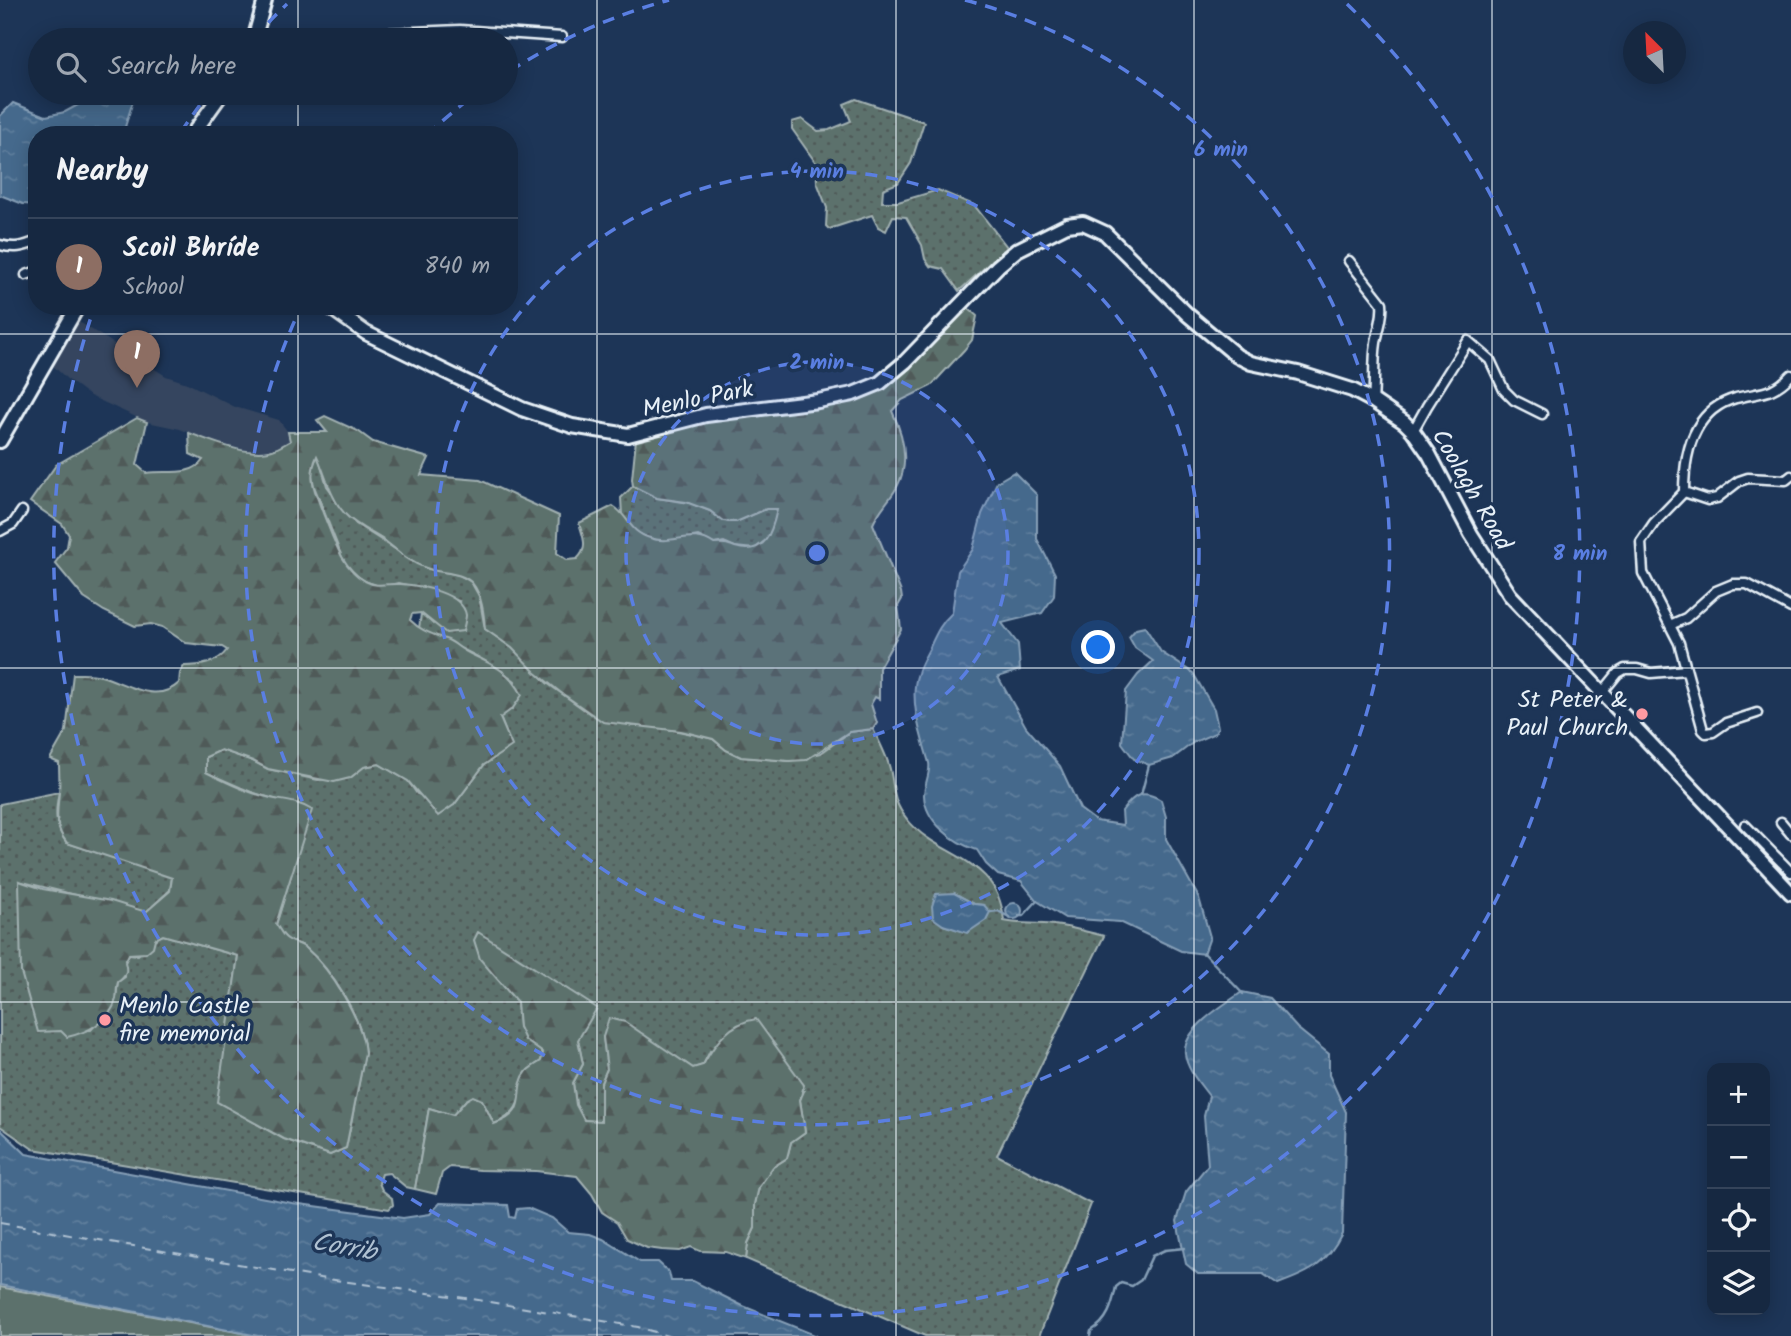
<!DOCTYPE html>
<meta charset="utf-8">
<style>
:root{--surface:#162841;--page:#1f3048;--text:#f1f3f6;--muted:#9ea6b1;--line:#35445a;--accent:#ff9aa2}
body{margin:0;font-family:Kalam,sans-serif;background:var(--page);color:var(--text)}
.controls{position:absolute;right:21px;bottom:21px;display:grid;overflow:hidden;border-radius:14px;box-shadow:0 4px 18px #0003}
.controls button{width:63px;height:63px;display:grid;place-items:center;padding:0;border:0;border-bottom:2px solid var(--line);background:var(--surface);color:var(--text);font:35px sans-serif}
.compass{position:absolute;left:1623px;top:21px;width:63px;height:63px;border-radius:50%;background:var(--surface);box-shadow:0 4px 18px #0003;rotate:336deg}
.you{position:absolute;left:1099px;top:648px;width:24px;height:24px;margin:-18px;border:5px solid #fff;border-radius:50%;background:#1a73e8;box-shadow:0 0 0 10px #1a73e833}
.badge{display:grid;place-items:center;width:46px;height:46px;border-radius:50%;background:var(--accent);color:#fff;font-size:23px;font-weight:700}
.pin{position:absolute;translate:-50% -58px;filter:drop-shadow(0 2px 4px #0008)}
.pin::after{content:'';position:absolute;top:37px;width:24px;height:21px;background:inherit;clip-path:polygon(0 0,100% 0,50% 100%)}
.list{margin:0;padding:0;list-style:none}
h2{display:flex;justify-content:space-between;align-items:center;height:91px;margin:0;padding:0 28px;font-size:30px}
h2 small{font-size:23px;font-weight:400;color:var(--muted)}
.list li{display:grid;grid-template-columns:46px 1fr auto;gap:21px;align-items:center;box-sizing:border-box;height:98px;padding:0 28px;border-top:2px solid var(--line)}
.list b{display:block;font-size:26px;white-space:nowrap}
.list p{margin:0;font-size:23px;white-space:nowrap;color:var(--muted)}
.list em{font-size:23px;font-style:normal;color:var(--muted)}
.icon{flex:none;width:38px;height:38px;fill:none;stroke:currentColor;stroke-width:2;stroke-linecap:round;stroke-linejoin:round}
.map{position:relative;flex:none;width:1791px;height:1336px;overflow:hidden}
.search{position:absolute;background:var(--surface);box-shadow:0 4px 18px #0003;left:28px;top:28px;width:490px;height:77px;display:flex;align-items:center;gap:18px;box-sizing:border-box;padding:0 24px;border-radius:38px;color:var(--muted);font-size:26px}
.panel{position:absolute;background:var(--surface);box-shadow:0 4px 18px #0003;left:28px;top:126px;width:490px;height:189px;border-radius:28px}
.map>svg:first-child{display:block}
</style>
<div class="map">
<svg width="1791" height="1336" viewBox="0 0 1791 1336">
<defs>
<pattern id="grass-dots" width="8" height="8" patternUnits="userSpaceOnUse" patternTransform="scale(1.75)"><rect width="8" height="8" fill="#5c716c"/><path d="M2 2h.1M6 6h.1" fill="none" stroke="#505a59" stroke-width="1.8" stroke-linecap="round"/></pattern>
<pattern id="forest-firs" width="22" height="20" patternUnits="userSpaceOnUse" patternTransform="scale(1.75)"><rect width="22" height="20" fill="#5c716c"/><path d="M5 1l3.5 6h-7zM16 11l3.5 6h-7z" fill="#505a59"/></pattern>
<pattern id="water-ripples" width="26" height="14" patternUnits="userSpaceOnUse" patternTransform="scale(1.75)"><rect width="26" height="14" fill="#45698c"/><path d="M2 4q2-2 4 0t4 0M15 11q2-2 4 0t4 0" fill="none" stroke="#607f9d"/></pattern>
</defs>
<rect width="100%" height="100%" fill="#1d3557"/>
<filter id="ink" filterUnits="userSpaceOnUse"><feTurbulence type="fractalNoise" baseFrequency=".0143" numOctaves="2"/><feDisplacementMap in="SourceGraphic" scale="14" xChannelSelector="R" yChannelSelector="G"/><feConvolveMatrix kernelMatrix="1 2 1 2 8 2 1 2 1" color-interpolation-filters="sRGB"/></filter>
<g filter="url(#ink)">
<path fill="#34455f" d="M76 320 166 376 187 383 235 407 279 420 288 432 290 441 274 450 254 452 212 442 180 429 147 422 90 396 67 379 51 364Z"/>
<g fill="url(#grass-dots)" stroke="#a2b1b2" stroke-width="2" fill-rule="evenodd">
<path d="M856 99 924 122 911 163 898 183 883 189 882 202H898L938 190 974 205 1007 247 959 291 943 269 930 266 925 259 922 245 906 217 893 216 886 231 878 227 872 215 829 229 826 226 827 208 817 182 816 163 792 129V122L802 119 818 131 829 130 851 121 844 104Z"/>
<path d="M318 455 327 486 356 524 425 568 459 575 471 582 479 596 485 629 512 648 547 683 589 713 632 726 649 725 697 735 713 739 726 750 741 757 789 761 821 753 850 732 873 729C879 741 887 756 890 769 895 790 892 801 907 819 938 859 998 855 1004 921 1021 925 1036 922 1054 925 1071 927 1087 932 1104 936L997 1155 1091 1204 1039 1336H925L746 1259 748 1243 755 1228V1204L759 1187 773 1167 787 1158 791 1142 805 1132 800 1100 804 1091 710 1051 703 1065 693 1068 675 1056 603 1037 607 1069 601 1083V1122L584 1120 576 1105 573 1083 583 1064 578 1040 503 985 517 1002 519 1027 543 1053 541 1061 528 1070C520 1096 521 1114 494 1124L482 1100H466L453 1115 429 1108 415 1189 406 1187 389 1173 382 1174 379 1183 382 1190 392 1198 393 1205 389 1209 33 1149 0 1126V804L59 792C55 811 54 827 67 843L172 877 170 890 146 912 19 881 53 1031 91 1030 113 1006 116 998 118 982 125 977V962L129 954 138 955 155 939 163 935 238 956 218 1102 284 1139 330 1155 346 1148 365 1053C363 1020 332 970 306 948 300 943 292 943 286 938 282 935 279 929 276 925L311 810 251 792 205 772 206 757 221 750 253 761 268 769 318 780 350 778 363 767 379 764 408 781 417 794 454 805 484 765 511 746 500 717 513 708 515 681C487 658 452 645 419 629L421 613 433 624 459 601 430 590 398 583 382 587 367 582 354 574 344 562 314 486 311 470ZM954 893 974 904 984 905 967 932 943 925Z"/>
<path d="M633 486 657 498 690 503 710 511 720 519 728 522H736L766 509H778L770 537 754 549 735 547 724 542 714 544 698 536 665 542 648 538 634 531 622 515 621 498Z"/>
</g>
<g fill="url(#forest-firs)" stroke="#a2b1b2" stroke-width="2">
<path d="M961 302 977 316 972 340 964 350 931 386 902 400 892 411C903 434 910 463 897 487 890 500 879 510 873 524L901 592 902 599 898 606 901 629 879 668V699L875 697 871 704 877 723 873 729 849 732 806 760 789 761 741 757 726 750 713 739 681 731 603 722 560 692 535 672 512 648 485 629C484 614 482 595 472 583 461 571 440 574 426 568 410 563 398 551 385 541 372 532 357 527 345 514 330 498 326 475 317 456 307 478 315 491 323 513 333 537 341 567 365 581 378 588 387 583 401 584 419 585 463 593 466 615 466 619 464 626 463 631L446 633 421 613 412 614 410 620C422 632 433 634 448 640 455 643 460 649 467 652 491 665 509 669 522 695L513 708 500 718 512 746 484 765 454 805 438 816 408 781 379 764 364 767 350 778 334 782 268 769 253 761 221 750 206 757V772C224 781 243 791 263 796 283 802 293 799 312 810L276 924C279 928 282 935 286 938 292 943 300 943 306 948 331 970 363 1020 365 1053L346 1148 330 1155 284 1139 217 1102 238 956 163 935 155 939 153 947 146 953 129 954 125 962C128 972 126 976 118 982 116 988 117 994 116 999 111 1021 86 1033 67 1037L61 1031 38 1032 21 972 19 881 43 889 111 901 146 912 170 891 172 878 67 843C54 827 57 813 59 793 60 783 59 773 59 763L50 759 66 731 73 674C82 674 92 673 101 676 126 683 156 705 179 683L180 673 184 666C200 666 217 664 227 650L222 647 186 643 162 627 151 624 135 626 104 611 84 598 55 563 67 547 69 535 62 524 30 502 56 465 137 418 147 422 137 465 146 473C166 470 192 477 203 460L190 454 189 433C211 441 252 459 275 449 280 447 285 444 290 441L288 432H327L317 420 325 416 358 431 373 442 429 458 421 475 480 480 559 516 557 553 567 560 577 559C589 548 583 537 579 523L613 506C629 516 628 531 650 538 672 546 693 528 714 544 724 543 727 544 735 547 765 556 772 533 777 509H766L736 522 723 521 710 511 686 502 657 498 633 486 632 479 636 439 706 415 764 409 880 383Z"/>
<path d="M478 932 597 1008 578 1040 583 1064 573 1083 576 1105 584 1120 601 1121V1083L607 1069 603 1037 609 1018 625 1022 693 1068 703 1065C715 1043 729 1023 756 1019L804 1085 800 1100 805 1132 791 1142 787 1158 773 1167 759 1187 755 1204V1228L748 1243 746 1259 726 1252 700 1251 691 1247 680 1251 662 1250 647 1248 627 1239 617 1222 602 1212 592 1194 577 1176 536 1171 480 1170 450 1167 442 1173 436 1194 415 1189 429 1108 453 1115 466 1100 473 1096 482 1100 494 1124C533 1111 510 1091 527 1071 531 1067 537 1064 541 1061L543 1053 525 1040 519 1027 517 1002 480 959 474 940Z"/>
</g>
<path fill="#5c716c" stroke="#a2b1b2" stroke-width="2" d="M0 1287 258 1336H0Z"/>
<g fill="url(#water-ripples)" stroke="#869fb7" stroke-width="2">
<path d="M100 93H107L133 101 125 127 141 135H37V205L23 204 0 195V116L13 103 46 116 65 112Z"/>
<path d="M1014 472 1037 495V539L1055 574 1054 596 1042 613 1002 623 1018 644 1020 670 998 677 1026 727 1060 766 1080 809 1096 821 1123 825 1122 811C1134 794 1143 789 1161 800L1166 817V839L1199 898 1210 937 1204 954 1181 951 1120 922 1065 918 1037 901 1021 881 998 875 986 864 977 850C954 843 925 822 924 795 924 785 931 772 929 763 922 738 908 700 918 673 920 665 925 657 929 649 936 634 940 624 952 613L958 571 973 549 982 514 997 482Z"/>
<path d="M1145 627 1161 652 1193 673 1214 709 1218 727 1215 733 1194 742 1173 758 1149 765 1134 759 1122 743 1126 691 1138 675 1153 661 1135 648 1129 637 1136 629Z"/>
<path d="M954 893 974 904 984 905 990 912 986 920 967 933 943 925 933 918 932 906 936 894Z"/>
<circle cx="1014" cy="911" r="8"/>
<path d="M1242 992 1270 998 1297 1028 1329 1054V1075L1346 1112 1342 1233C1326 1265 1311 1272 1278 1284L1263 1274H1198L1186 1264 1177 1221 1186 1192 1208 1165 1204 1116 1209 1096C1200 1084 1187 1070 1185 1054 1182 1029 1224 1005 1242 992Z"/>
<path d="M0 1129 26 1154 292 1203 403 1218 430 1214 440 1203 508 1205 510 1217 515 1218 517 1209 528 1208 552 1218 568 1232 590 1234 603 1239 640 1262H658L669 1272 671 1281H693L743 1306 817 1336H258L0 1285V1144L2 1142 0 1139Z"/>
</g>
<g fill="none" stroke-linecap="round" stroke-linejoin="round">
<g stroke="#869fb7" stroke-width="2.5">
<path d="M1141 795 1149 765"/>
<path d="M990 912 998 911 1009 917"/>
<path d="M1019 916H1023L1037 901"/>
<path d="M1204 953 1243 994"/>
<path d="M1090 1336 1091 1331C1108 1321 1112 1306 1116 1287L1121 1283 1132 1286 1141 1280 1152 1256 1165 1250 1185 1248"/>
</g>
<path stroke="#afc1d2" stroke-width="2" stroke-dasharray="9 7" stroke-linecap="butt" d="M0 1223 320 1278 472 1299 638 1327 668 1336"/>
<g stroke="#e8f1f8" stroke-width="13">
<g id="street">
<path d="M256 36 271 38 460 30 562 37"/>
<path d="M0 245C14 249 23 247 37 241"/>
<path d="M1349 261 1382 303C1384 317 1378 329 1376 343 1373 362 1375 381 1373 401"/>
<path d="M26 275 37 271"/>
<path d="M1413 431 1427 406 1468 341 1490 360 1504 390 1514 400 1542 414"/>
<path d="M1684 492 1708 500 1717 498 1739 481 1748 478 1786 480 1791 476"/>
<path d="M0 531 13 524 22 511"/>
<path d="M1670 625 1686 618 1716 591 1733 584H1747L1791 608"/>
<path d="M1601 694 1618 673 1625 669H1637L1651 673 1686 670"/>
<path d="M1757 713 1726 723 1713 732 1706 733 1703 730 1679 643 1643 573 1641 542 1654 523 1684 492C1684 454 1693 410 1736 398 1760 392 1773 395 1791 375"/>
<path d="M1781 822 1791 834"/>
<path d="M1745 825 1791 872"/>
</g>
</g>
<g stroke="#e8f1f8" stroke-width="18">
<g id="secondary">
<path d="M254 40 265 0"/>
<path d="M192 135 222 93"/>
<path d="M328 306 366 333 522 409 572 426 628 435 706 415 818 401 853 394 880 383 905 362 998 266 1017 250 1067 225 1083 223 1105 233 1188 315 1237 356 1251 363 1298 373 1352 390 1373 401 1404 422 1413 431 1429 454 1471 534 1510 595 1791 893"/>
<path d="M0 441 78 306"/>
</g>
</g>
<use href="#street" stroke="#1d3557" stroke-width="8"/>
<use href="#secondary" stroke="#1d3557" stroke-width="12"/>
</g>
</g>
<path fill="none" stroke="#e8f1f8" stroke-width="2" stroke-opacity="0.55" d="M298 0V40M597 0V1336M896 0V1336M1194 0V1336M1492 0V1336M298 93V135M298 306V1336M0 334H1791M0 668H1791M0 1002H1791"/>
<circle cx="817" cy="553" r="191" fill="#5a7fe2" fill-opacity=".12"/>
<g fill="none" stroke="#5a7fe2" stroke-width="3.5" stroke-dasharray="12 9">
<circle cx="817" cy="553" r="191"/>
<circle cx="817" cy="553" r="382"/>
<path d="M427 135A572 572 0 0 1 477 93M510 71A572 572 0 0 1 669 0M965 0A572 572 0 1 1 301 307"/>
<path d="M181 132A763 763 0 0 1 208 94M254 38A763 763 0 0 1 287 4M1347 4A763 763 0 1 1 93 311"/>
</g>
<g fill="#ff9aa2" stroke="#1d3557" stroke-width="2.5">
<circle cx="1642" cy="714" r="7"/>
<circle cx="105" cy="1020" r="7"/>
</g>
<g text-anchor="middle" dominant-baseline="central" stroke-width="7" stroke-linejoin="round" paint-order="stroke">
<g font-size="24" fill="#e8f1f8" stroke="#1d3557">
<text transform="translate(698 400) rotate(-11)">Menlo Park</text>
<text transform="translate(1471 490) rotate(60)">Coolagh Road</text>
</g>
<g font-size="24" fill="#e8f1f8" stroke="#1d3557" text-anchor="end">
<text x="1628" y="700">St Peter &amp;<tspan x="1628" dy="28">Paul Church</tspan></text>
<text x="119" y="1006" text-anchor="start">Menlo Castle<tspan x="119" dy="28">fire memorial</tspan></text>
</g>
<g font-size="26" font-style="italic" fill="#afc1d2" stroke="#1d3557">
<text transform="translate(344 1248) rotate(10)">Corrib</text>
</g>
</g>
<circle cx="817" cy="553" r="10" fill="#5a7fe2" stroke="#1d3557" stroke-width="3.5"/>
<g font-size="21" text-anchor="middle" font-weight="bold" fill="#5a7fe2" stroke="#1d3557" stroke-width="7" stroke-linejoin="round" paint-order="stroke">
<text x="1221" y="156">6 min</text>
<text x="817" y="178">4 min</text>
<text x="817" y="369">2 min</text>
<text x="1580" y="560">8 min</text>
</g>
</svg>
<div class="controls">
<button>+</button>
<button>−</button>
<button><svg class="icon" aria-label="locate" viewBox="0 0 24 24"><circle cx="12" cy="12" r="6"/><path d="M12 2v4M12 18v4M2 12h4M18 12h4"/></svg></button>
<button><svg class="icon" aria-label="layers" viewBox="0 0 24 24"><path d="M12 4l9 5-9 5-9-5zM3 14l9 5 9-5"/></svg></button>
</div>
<svg class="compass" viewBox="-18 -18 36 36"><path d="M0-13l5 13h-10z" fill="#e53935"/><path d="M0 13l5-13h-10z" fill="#9ea6b1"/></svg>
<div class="you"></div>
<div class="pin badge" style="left:137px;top:388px;background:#8d6e63">1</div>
<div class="search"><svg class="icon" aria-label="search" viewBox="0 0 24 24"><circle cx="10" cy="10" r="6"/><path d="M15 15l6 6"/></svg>Search here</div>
<section class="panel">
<h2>Nearby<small></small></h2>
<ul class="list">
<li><span class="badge" style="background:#8d6e63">1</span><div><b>Scoil Bhríde</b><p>School</p></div><em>840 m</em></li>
</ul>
</section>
</div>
